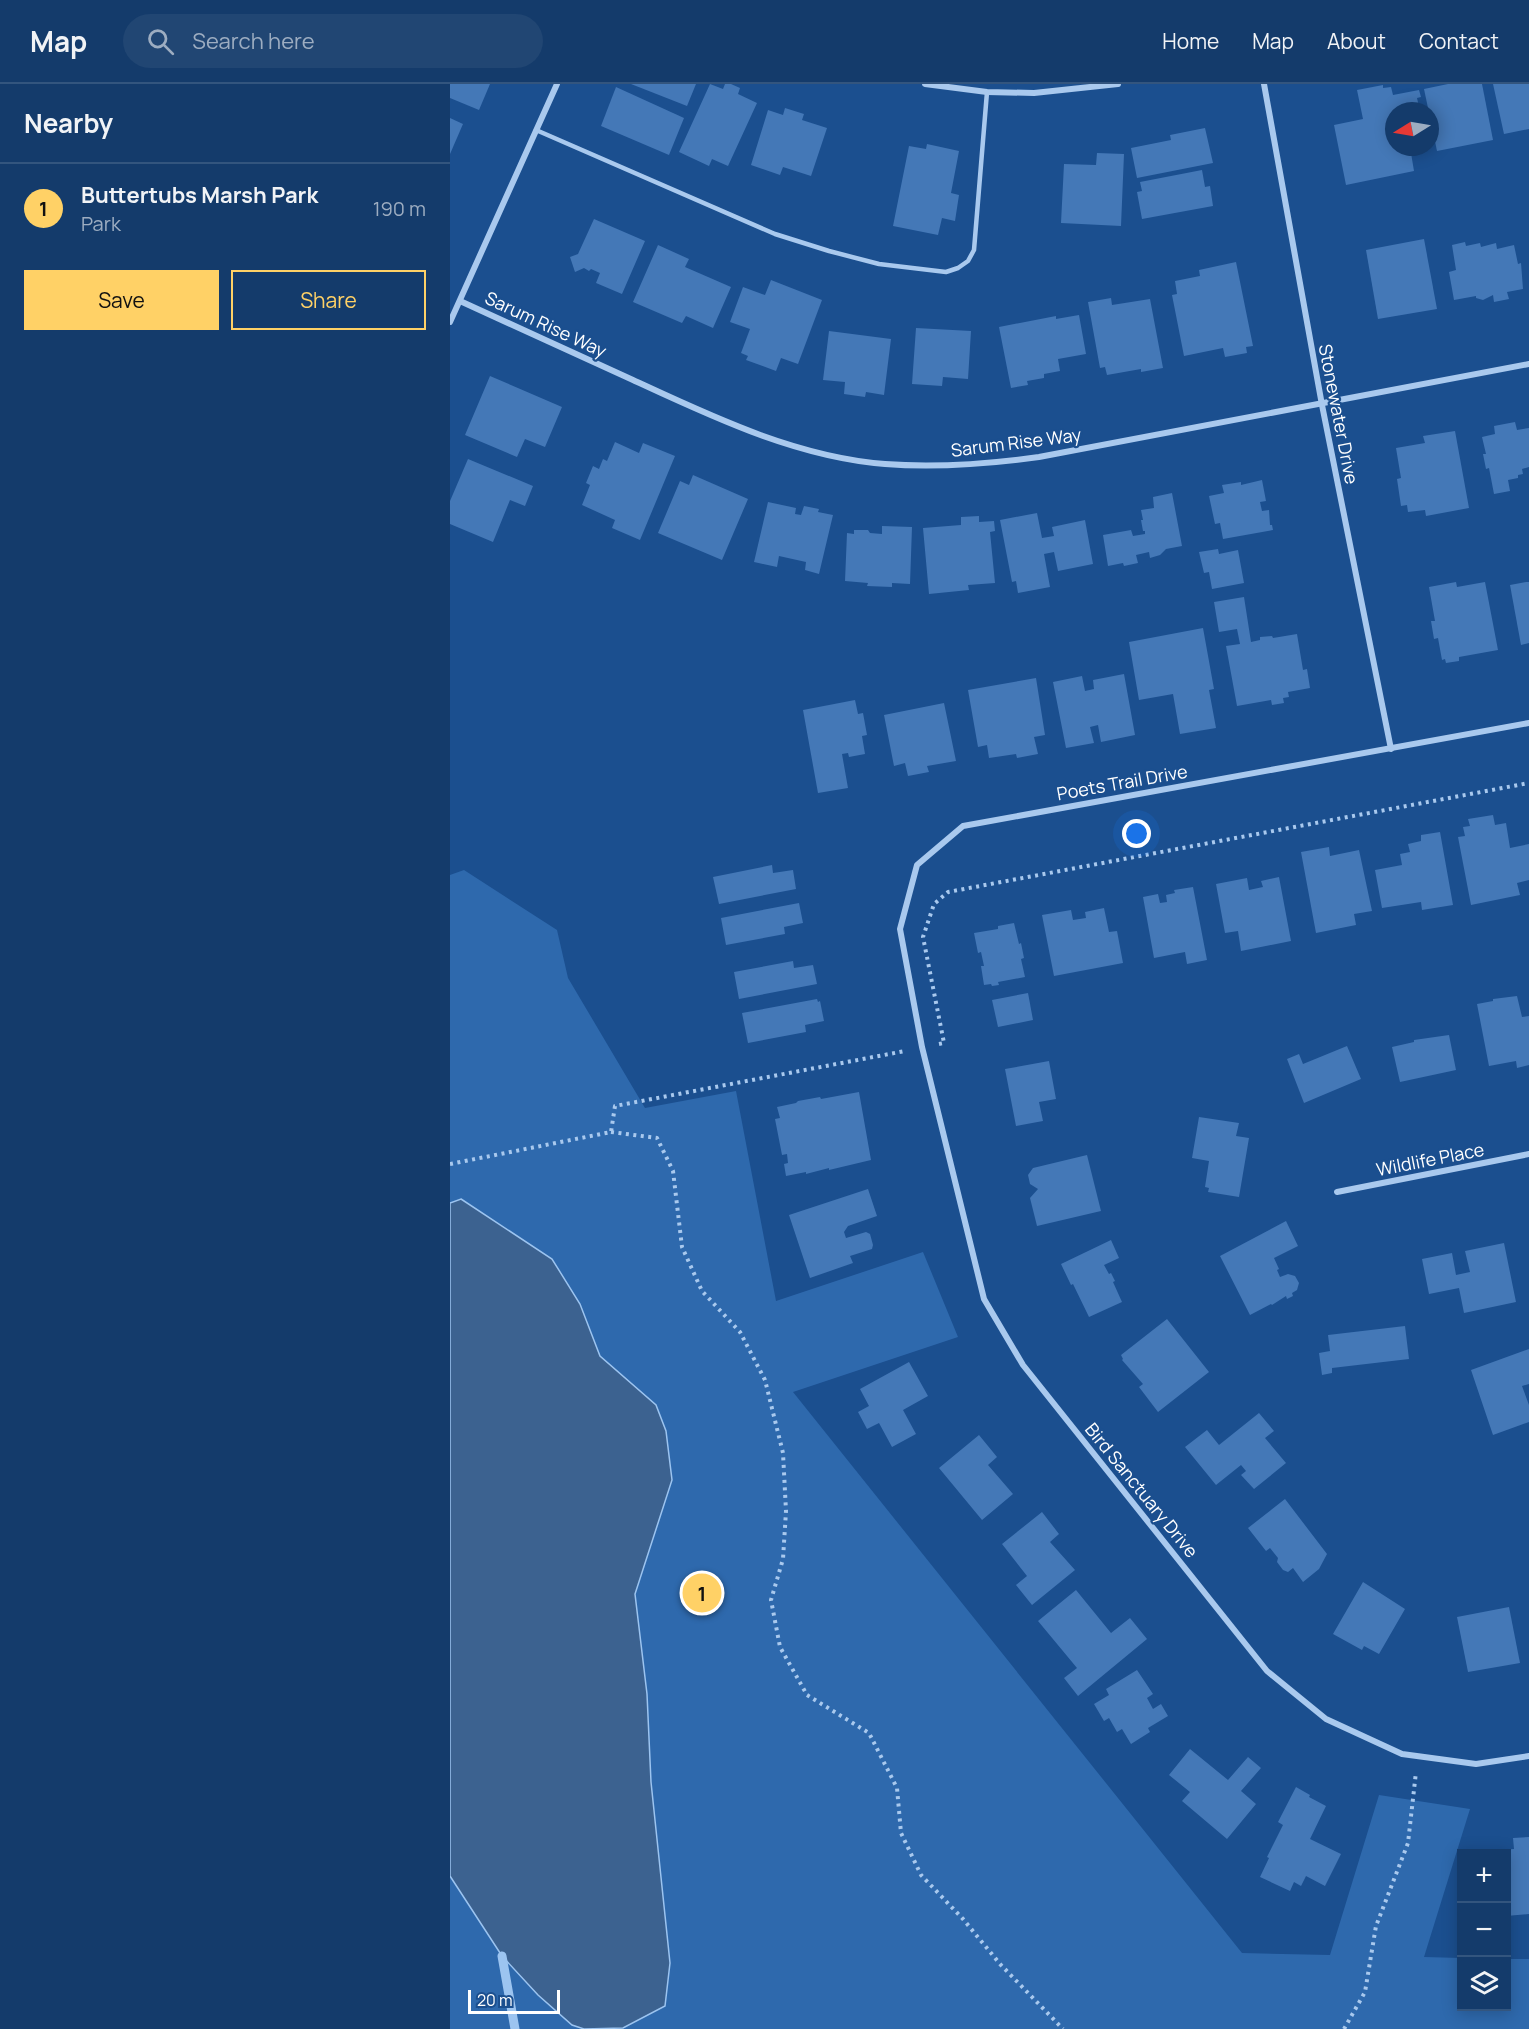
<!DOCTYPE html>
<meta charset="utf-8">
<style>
:root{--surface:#143b6b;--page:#214673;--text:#f1f3f6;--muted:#9dadc1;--line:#33557e;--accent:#ffd166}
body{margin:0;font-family:Manrope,sans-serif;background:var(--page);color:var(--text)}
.controls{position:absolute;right:18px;bottom:18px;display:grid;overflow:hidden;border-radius:0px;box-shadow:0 3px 15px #0003}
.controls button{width:54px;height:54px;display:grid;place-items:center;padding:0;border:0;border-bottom:2px solid var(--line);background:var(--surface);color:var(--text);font:30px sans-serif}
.compass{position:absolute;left:935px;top:18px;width:54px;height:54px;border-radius:50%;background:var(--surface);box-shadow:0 3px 15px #0003;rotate:259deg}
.scale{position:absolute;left:18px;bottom:15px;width:92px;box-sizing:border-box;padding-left:6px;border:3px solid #fff;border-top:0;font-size:16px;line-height:21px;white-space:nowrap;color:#fff;-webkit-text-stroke:4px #1b4f8f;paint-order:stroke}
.you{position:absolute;left:687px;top:750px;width:21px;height:21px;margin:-15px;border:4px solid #fff;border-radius:50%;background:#1a73e8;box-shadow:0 0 0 9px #1a73e833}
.badge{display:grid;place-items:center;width:39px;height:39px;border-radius:50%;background:var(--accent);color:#111;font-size:20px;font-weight:700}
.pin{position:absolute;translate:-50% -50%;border:3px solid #fff;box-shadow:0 2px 6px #0006}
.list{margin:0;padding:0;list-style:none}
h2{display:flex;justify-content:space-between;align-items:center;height:78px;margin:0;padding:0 24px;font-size:26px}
h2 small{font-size:20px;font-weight:400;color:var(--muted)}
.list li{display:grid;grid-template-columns:39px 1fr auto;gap:18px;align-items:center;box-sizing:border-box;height:90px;padding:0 24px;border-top:2px solid var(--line)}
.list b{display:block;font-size:22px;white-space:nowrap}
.list p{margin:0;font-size:20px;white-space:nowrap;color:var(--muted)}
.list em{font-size:20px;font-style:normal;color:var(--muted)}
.actions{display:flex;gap:12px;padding:18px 24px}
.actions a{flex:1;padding:14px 0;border:2px solid var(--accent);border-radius:0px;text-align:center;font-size:21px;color:var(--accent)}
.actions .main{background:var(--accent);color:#111}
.icon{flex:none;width:33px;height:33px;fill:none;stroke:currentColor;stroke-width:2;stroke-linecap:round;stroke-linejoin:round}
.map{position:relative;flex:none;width:1079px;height:1945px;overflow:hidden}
header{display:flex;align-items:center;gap:36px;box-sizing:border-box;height:84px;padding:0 30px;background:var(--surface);border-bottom:2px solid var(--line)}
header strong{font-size:28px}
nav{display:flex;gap:33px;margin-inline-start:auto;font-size:21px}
.search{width:420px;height:54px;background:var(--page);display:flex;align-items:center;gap:15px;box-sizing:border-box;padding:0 21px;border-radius:33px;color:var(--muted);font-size:22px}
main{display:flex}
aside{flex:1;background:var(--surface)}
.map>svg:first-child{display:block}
</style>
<header>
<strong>Map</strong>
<div class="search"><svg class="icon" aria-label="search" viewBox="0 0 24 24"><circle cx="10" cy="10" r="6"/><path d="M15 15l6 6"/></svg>Search here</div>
<nav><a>Home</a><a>Map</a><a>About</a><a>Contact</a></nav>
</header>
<main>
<aside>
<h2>Nearby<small></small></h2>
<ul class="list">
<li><span class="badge">1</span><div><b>Buttertubs Marsh Park</b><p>Park</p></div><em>190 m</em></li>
</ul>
<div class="actions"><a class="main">Save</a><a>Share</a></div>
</aside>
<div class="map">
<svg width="1079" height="1945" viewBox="0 0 1079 1945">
<rect width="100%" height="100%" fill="#1b4f8f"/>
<path fill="#2e69ad" d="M14 786 107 846 118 894 195 1024 286 1007 326 1217 473 1168 508 1253 343 1308 792 1869 880 1871 929 1711 1020 1725 974 1873 1011 1874 1012 1922H1056L1057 1875H1079V1945H0V791Z"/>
<path fill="#3c6290" stroke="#9cc4f0" stroke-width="1.5" d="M11 1115 102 1175 130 1220 150 1272 206 1321 216 1347 222 1396 185 1510 197 1610 201 1698 220 1879 215 1922 173 1944 134 1945 122 1941 88 1911 52 1872 0 1792V1119Z"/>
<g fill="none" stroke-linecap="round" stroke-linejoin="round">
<path stroke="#9cc4f0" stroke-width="9" d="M52 1872 65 1945"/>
</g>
<g fill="#4478b7">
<path d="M0 0H40L29 26 0 14Z"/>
<path d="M181 0H246L237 22Z"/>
<path d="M260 0 273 5 275 0H281L290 4 288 10 307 19 278 82 262 75 259 82 229 68Z"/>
<path d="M998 0H1032L1043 56 987 67 974 5Z"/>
<path d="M1043 0H1079V45L1054 50Z"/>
<path d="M933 1V4L941 3 943 11 969 6 971 13 967 14 970 27H944V63H960L964 87 896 101 884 41 913 35 907 6Z"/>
<path d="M166 3 234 34 219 71 151 42Z"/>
<path d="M335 24 354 30 352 36 377 44 361 92 333 83 330 91 301 81 318 26 333 31Z"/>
<path d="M0 34 13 40 0 70Z"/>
<path d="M755 44 763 79 687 94 681 64 721 56 720 51Z"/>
<path d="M477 60 509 67 501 109 509 111 505 137 492 134 488 151 443 142 459 62 476 65Z"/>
<path d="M647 69 674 70 671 142 611 139 614 80 646 81Z"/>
<path d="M752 86 755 103 760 102 763 122 692 135 687 108 692 107 690 98Z"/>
<path d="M144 135 195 157 172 210 146 199 150 189 141 185 139 187 134 184 125 188 120 173 128 170Z"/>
<path d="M974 155 987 225 928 235 916 166Z"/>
<path d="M1015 158 1016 162 1030 159 1031 163 1046 159 1047 165 1064 161 1068 180 1071 179 1073 205 1057 208 1059 215 1044 218 1043 211 1033 216 1026 214V212L1004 216 999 188 1006 186 1002 161Z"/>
<path d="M208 161 239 175 235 183 281 203 263 244 236 232 232 239 183 218Z"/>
<path d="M786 178 803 262 796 263 797 269 775 273 773 264 734 272 722 211 727 210 725 197 750 192 749 186Z"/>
<path d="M321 196 372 216 348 280 331 274 326 287 296 276 298 272 291 269 300 245 280 238 293 203 315 211Z"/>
<path d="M661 214 662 221 700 215 713 284 691 288V285L657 291 655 283 650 284 638 218Z"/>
<path d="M629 231 636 270 608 275 610 287 594 290V294L577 297 578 301 561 304 549 243 606 232V235Z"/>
<path d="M466 244 521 247 518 295 493 293 492 302 462 300Z"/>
<path d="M379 247 441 255 434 311 416 308 415 313 394 310 395 298 373 296Z"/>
<path d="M40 292 112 323 95 363 75 355 67 373 15 351Z"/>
<path d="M1065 338 1067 346 1079 344V383L1072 385 1073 390 1068 391V394L1058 396 1060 407 1044 410 1039 384 1036 385 1033 370H1036L1032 353 1045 350 1044 342Z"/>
<path d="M1005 347 1019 424 976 432 975 426 958 428 957 421 951 422 947 395 951 394 946 364 975 359 973 352Z"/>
<path d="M165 358 189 369 193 359 225 372 190 456 162 444 165 436 132 421 140 401 136 399 143 382 149 385 153 375 157 377Z"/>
<path d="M18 375 83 402 75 422 60 416 43 458 0 440V417Z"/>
<path d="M243 391 298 415 272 476 208 449 230 397 239 401Z"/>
<path d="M812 396 816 417 810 418 812 427 819 426 820 441H822L823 446 773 455 770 439 765 440 759 412 774 409 772 401 791 398V401Z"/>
<path d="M722 409 732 462 716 465 710 471 700 474 699 468 686 471 688 479 674 482 673 479 658 482 653 451 681 446 683 452 695 450V447H693L691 436H693L691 426 704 424 703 413Z"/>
<path d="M318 418 346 424 345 430 351 431 354 422 369 425 368 428 383 431 369 490 355 486 356 478 329 472 327 483 304 478Z"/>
<path d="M587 429 592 454 604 452 602 443 635 436 643 480 608 487 604 468 594 470 600 503 568 509 566 497 562 498 550 436Z"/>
<path d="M529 432V438L544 437 545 447 540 448 545 499 518 501 519 506 479 510 473 444 511 441V433Z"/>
<path d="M432 442 462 443 460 500 442 499V503L417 502 418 499 395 497 397 449 404 450V446H418L420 449 432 450Z"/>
<path d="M768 465 769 470 788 466 794 499 762 505 759 488 754 489 749 468Z"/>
<path d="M1006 498 1007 503 1035 498 1048 566 1009 573V577L996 579 995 575 992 576 988 554 984 555 981 537H985L979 503Z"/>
<path d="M1076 498H1079V559L1071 561 1060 501Z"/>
<path d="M794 513 801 558 810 556V553L822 552 823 554 847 550 853 586 857 585 860 604 838 608 839 613 833 614 834 619 822 621 821 616 787 622 776 562 790 560 787 545 769 548 764 518Z"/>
<path d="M753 544 764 605 759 606 766 644 730 650 723 610 689 616 679 558Z"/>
<path d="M674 590 685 651 651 658 648 641 640 643 644 659 616 664 603 598 632 592 635 607 644 605 643 596Z"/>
<path d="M586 594 595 651 584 653 588 670 567 674 566 670 539 674 537 661 528 663 518 606Z"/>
<path d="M405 616 408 630 413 629 417 651 412 652 415 670 399 673 398 669 392 670 398 704 368 709 353 626Z"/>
<path d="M494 619 506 677 477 682 479 688 458 692 455 679 444 682 434 631Z"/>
<path d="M1043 731 1045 741 1056 739 1060 764 1079 760V796L1067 799 1070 811 1021 821 1008 753 1015 752 1013 743 1020 742 1018 735Z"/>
<path d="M990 748 1003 821 972 826 971 818 932 824 925 786 952 781 950 770 960 768 958 760 971 757V751Z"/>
<path d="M879 763 880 772 909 766 922 827 904 830 906 841 866 849 851 768Z"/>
<path d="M322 781 323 789 343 786 346 805 269 820 263 793Z"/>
<path d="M829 793 841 857 791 867 788 847 775 849 766 800 797 794 799 806 813 803 811 797Z"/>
<path d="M743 803 757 876 737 880 735 868 704 874 693 813 708 810 710 819 717 818 716 811 725 809 724 806Z"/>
<path d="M349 819 353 839 334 843 335 850 276 861 271 834Z"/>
<path d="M654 824 659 848 667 847 673 879 604 892 592 831 621 826 623 836 636 834 635 828Z"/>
<path d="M564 839 569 860 571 859 574 874 571 875 575 893 548 898 549 901 542 902 541 900 534 901 531 882H534L531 868 528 869 524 849 548 845V842Z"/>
<path d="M343 877 344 884 363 881 367 900 289 915 284 888Z"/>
<path d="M578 909 583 936 548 943 542 916Z"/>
<path d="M1067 912 1072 933 1079 932V981L1067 984 1066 977 1039 982 1027 920 1043 917V915Z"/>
<path d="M367 915 368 918 370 917 374 937 355 941 356 948 298 959 292 929Z"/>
<path d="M999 951 1006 986 950 998 942 963 964 958V956Z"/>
<path d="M897 962 911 995 854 1019 837 975 849 970 853 980Z"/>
<path d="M599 977 606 1015 589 1018 593 1037 566 1042 555 985Z"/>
<path d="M409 1008 421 1076 379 1086V1084L356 1090V1088L336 1092 334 1080 338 1079 337 1070 332 1071 325 1035 330 1034 327 1023 346 1019 348 1017 370 1013 371 1015Z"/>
<path d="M749 1033 789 1039 786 1052 799 1054 789 1113 758 1108 759 1104 755 1103 759 1077 742 1074Z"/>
<path d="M637 1071 651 1127 587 1142 580 1114 588 1105 580 1100 578 1091 583 1084Z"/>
<path d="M418 1105 427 1132 398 1142 394 1148 396 1154 416 1148 420 1150 423 1161 422 1165 400 1172 403 1179 360 1194 339 1131Z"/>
<path d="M836 1137 848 1162 824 1174 829 1185 827 1186 830 1193 838 1190 845 1192 849 1199 847 1206 842 1209 843 1212 837 1215 836 1212 822 1221 821 1220 800 1231 770 1172Z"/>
<path d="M661 1156 669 1174 654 1181 659 1190 661 1189 665 1197 663 1198 672 1218 639 1233 623 1200 621 1201 611 1180Z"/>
<path d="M1054 1159 1066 1218 1014 1229 1009 1204 979 1210 972 1175 1002 1169 1006 1191 1020 1188 1015 1167Z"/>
<path d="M717 1235 759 1288 708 1328 689 1303 693 1300 672 1276 673 1275 671 1271Z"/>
<path d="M955 1242 959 1275 882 1284V1289L872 1291 869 1269 880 1267 878 1251Z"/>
<path d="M1079 1265V1300L1072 1302 1079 1321V1338L1043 1351 1021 1286Z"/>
<path d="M459 1278 478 1312 453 1326 466 1350 442 1363 429 1339 417 1345 408 1328 419 1322 410 1305Z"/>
<path d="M809 1329 824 1347 815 1354 836 1379 804 1405 791 1391 796 1387 791 1381 766 1401 735 1363 757 1346 769 1361Z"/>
<path d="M529 1351 547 1373 538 1381 563 1410 532 1436 489 1384Z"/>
<path d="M835 1415 877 1470 869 1485 853 1498 843 1484 838 1488 833 1486 827 1478 828 1474 820 1464 816 1467 798 1444Z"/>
<path d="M592 1428 609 1450 600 1458 625 1486 582 1521 566 1501 577 1492 552 1460Z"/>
<path d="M913 1498 955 1525 929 1570 914 1562 912 1566 883 1550Z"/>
<path d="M626 1506 661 1549 680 1534 697 1555 628 1612 614 1594 627 1584 588 1537Z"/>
<path d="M1059 1523 1070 1579 1018 1588 1007 1533Z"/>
<path d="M687 1586 703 1610 697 1614 703 1625 711 1620 718 1632 698 1644 700 1648 681 1660 672 1645 667 1648 659 1634 654 1637 644 1620 659 1611 656 1605Z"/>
<path d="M740 1665 778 1696 798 1673 811 1684 791 1707 806 1720 777 1755 732 1717 740 1708 719 1691Z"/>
<path d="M846 1703 860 1711 859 1713 876 1722 860 1755 891 1770 875 1802 856 1792 851 1802 844 1798 840 1807 810 1793 819 1774 817 1773 833 1741 828 1738Z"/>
<path d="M1079 1753V1830L1056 1832V1770H1034V1767L1064 1765 1063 1754Z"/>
</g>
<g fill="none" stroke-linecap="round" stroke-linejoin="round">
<g stroke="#a9c9ee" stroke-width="4" stroke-dasharray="3 4.5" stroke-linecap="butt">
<path d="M489 960 494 959 473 853 484 820 498 808 1079 699"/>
<path d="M161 1048 207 1054 223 1087 232 1163 252 1207 290 1248 315 1296 333 1369 336 1427 333 1475 321 1516 330 1563 357 1611 419 1649 447 1704 451 1749 471 1791 513 1835 550 1880 613 1945"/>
<path d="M0 1080 161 1048 165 1022 455 967"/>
<path d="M894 1945 915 1908 926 1842 958 1759 966 1688"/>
</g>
<path stroke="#a9c9ee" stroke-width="4.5" d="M86 46 325 150 379 167 429 180 496 188 508 184 518 177 524 166 537 8"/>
<g stroke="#a9c9ee" stroke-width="6">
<path d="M475 0 537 8 584 9 668 0"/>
<path d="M814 0 872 321 941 665"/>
<path d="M10 217C68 243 125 270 183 296 263 333 346 373 435 380 487 384 538 380 589 373L1079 280"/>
<path d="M0 238 107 0"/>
<path d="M1079 639 513 742 467 781 450 845 472 963 534 1215 573 1281 817 1587 876 1635 952 1670 1026 1680 1079 1672"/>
<path d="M887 1108 1079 1070"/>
</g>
</g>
<g text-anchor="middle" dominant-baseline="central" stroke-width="4.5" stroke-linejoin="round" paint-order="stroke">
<g font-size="18" fill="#fff" stroke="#1b4f8f">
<text transform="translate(96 240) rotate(25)">Sarum Rise Way</text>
<text transform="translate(889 330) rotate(79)">Stonewater Drive</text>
<text transform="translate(566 358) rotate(-7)">Sarum Rise Way</text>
<text transform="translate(672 698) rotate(-10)">Poets Trail Drive</text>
<text transform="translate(980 1075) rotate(-11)">Wildlife Place</text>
<text transform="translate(692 1406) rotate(51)">Bird Sanctuary Drive</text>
</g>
</g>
</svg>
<div class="controls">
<button>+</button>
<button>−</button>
<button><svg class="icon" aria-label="layers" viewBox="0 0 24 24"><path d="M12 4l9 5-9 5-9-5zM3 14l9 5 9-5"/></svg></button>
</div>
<svg class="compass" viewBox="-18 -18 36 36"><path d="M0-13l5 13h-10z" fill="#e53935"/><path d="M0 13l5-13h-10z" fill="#9dadc1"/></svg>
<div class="scale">20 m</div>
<div class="you"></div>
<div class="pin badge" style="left:252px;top:1509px">1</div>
</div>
</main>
